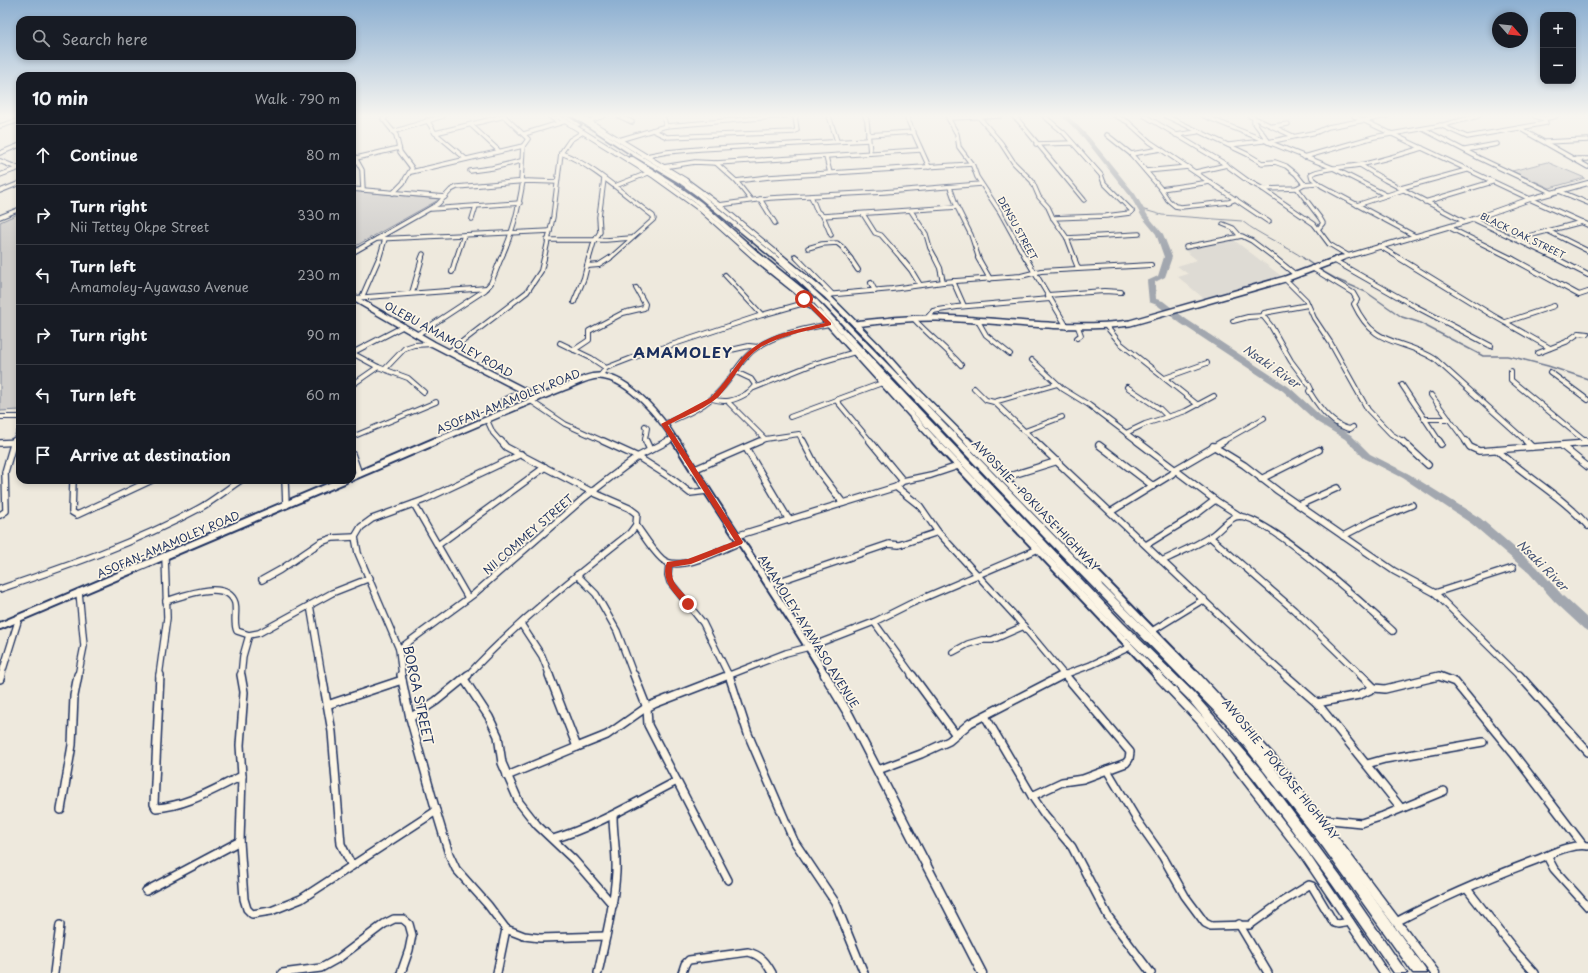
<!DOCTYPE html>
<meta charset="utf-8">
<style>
:root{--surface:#171b24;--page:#242831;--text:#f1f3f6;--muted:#9ea1a6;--line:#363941}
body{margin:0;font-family:"Playpen Sans",sans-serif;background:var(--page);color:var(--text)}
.controls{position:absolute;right:12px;top:12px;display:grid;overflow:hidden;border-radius:8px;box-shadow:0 2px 6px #0003}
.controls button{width:36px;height:36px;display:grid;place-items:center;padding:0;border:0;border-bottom:1px solid var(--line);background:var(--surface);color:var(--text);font:20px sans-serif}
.compass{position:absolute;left:1492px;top:12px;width:36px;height:36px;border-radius:50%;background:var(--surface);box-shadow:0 2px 6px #0003;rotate:117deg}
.stop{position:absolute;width:12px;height:12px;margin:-9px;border:3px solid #c8321e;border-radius:50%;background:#fff}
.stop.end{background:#c8321e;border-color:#fff;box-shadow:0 1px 4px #0008}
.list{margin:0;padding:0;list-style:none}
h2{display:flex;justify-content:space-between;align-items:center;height:52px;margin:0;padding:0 16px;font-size:17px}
h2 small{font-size:13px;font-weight:400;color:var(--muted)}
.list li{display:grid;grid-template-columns:26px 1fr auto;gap:12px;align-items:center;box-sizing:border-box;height:60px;padding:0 16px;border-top:1px solid var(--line)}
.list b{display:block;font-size:15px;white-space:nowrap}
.list p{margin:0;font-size:13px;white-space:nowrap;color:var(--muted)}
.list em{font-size:13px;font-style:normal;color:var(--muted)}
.icon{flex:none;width:22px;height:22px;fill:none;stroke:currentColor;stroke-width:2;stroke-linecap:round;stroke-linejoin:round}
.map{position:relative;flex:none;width:1588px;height:973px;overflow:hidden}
.search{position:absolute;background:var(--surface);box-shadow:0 2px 6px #0003;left:16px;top:16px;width:340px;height:44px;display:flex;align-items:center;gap:10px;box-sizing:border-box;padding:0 14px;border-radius:12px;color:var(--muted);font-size:15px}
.panel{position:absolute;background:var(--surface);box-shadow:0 2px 6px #0003;left:16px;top:72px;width:340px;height:412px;border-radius:12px}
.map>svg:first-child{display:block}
</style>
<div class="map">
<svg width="1588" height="973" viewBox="0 0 1588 973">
<rect width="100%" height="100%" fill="#eee9dd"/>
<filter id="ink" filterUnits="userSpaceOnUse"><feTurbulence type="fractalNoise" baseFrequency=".025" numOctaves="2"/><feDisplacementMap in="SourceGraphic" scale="8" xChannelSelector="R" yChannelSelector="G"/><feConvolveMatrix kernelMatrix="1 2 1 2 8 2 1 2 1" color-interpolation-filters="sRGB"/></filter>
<g filter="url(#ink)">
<path fill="#dedbd4" d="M1230 239 1235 241 1284 278 1207 301 1178 277 1188 274 1177 266 1197 260 1183 249Z"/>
<g fill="#cfcdca" stroke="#757e94">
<path d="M1547 162 1585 178 1550 188 1512 171Z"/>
<path d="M352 191 440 199 352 248Z"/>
<path d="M20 213V410L0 411V222Z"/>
</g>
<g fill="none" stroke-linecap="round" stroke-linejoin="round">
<path stroke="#6c778f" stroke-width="1" d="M1141 209 1162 215 1242 221C1261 236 1285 245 1305 259"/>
<g stroke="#6c778f" stroke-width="1.5">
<path d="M1303 258 1313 265"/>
<path d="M1320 270 1338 280 1366 292 1402 317 1418 322 1483 356H1507L1517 358 1548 366 1588 379"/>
</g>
<path fill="#a2a7af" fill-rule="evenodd" d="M1062 116H1068L1088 136 1135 194 1148 216 1163 234 1172 257 1165 277 1155 282 1156 299 1163 301 1186 319 1289 387 1323 418 1351 435 1370 454 1409 474 1480 518 1537 567 1563 596 1588 619V631L1584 629 1555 602 1529 573 1472 524 1403 478 1364 458 1345 439 1317 422 1283 391 1180 323 1157 305 1149 302 1147 281 1158 276 1164 257 1156 234 1142 217 1130 196 1084 138Z"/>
<g stroke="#1b2f5e" stroke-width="5.5">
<g id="minor-far3">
<path d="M387 116 383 119 396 135 400 152 412 168 403 183 393 193"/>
<path d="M504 116 528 139 523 146 521 181"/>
<path d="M549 116 560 123"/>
<path d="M619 116 632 122"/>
<path d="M663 116 666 126"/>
<path d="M829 116 837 141"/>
<path d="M865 116 867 121 870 153"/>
<path d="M906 116 929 167"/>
<path d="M947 116 957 134 959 147 973 166 977 177 1000 212 1026 259"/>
<path d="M978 116 1001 143 1014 163 1032 181 1039 197 1048 207 1053 218 1067 238 1075 259"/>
<path d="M1013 116 1018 120 1084 200"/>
<path d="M1044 116 1064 133 1101 175 1104 183 1132 211 1130 213 1106 216 1053 218"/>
<path d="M1116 116 1128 122 1150 142 1269 222"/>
<path d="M1145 116 1222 162 1248 181 1263 189 1314 224 1329 244 1349 256"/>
<path d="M1166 116 1247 154 1262 163 1275 162 1286 166 1296 174 1304 184"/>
<path d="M1204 116 1333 168 1386 195"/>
<path d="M1250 116 1293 136"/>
<path d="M1354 116 1530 199"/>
<path d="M1535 116 1544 119 1546 123 1519 128 1588 167"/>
<path d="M949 118 1000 116"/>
<path d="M1254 119V122L1269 142"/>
<path d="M1544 119 1556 116"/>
<path d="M427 120 435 133 466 159"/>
<path d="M589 121 603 116"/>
<path d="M471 125 498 150"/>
<path d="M1440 125 1467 137 1519 128"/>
<path d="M0 126 20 120"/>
<path d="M1274 126 1288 124"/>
<path d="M1423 129 1479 158 1553 193"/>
<path d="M652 130 667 137 794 132 797 130 795 116"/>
<path d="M393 132 443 116"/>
<path d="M435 133 505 116"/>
<path d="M524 134 566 121"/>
<path d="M868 135 914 132"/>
<path d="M1107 135 1131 154 1161 189 1168 200 1175 206 1181 207 1229 202 1236 199"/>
<path d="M1176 135 1197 132"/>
<path d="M619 140 666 126 785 116"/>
<path d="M1268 142 1317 132 1328 127 1387 116"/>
<path d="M1546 142 1588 140"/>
<path d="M1036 144 1072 143"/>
<path d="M1229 145 1263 141"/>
<path d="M1465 150 1497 144"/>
<path d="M352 152 362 170 363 190"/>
<path d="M0 153 20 145"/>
<path d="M561 153C590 163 627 197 653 216L654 219 609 259"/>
<path d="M1131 154 1161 149"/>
<path d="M646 156 667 152 700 149 868 140"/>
<path d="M826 157 830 173"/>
<path d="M1304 157 1374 137 1443 125 1478 116"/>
<path d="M352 159 399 148"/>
<path d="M1577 159H1588"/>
<path d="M716 163 736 181 751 200"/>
<path d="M1360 165 1385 180 1465 222"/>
<path d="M663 167 695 162 716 163 920 150"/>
<path d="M470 171 492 168 521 161"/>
<path d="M1146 171 1188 167"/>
<path d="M411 172 523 146"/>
<path d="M1196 172 1227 165"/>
<path d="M0 175 19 168"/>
<path d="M736 181 769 177 972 164"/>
<path d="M615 186 648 173"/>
<path d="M950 187 957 207 971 235 979 259"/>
<path d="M1297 188 1320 218 1323 223 1319 228"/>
<path d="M1401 188 1467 170"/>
<path d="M352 189 445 197"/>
<path d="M1161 189 1210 182"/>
<path d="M1263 189 1297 188 1304 184 1316 183"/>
<path d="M0 191 20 183"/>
<path d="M1559 191 1588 203"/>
<path d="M811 196 817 211 823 216 831 235"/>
<path d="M760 199 775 223"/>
<path d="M1425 202 1492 182"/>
<path d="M719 205 770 198 884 192 981 184"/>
<path d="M1357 205 1403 190"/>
<path d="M431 209 520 203"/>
<path d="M911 211 926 234 930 248 936 259"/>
<path d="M863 214 875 233 881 235 902 259"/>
<path d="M823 216 957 207"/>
<path d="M0 217 20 209"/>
<path d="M472 219 476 206"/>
<path d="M1473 219 1557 259"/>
<path d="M1223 224 1233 228 1240 236"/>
<path d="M1448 227 1513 259"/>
<path d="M1548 231 1588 251"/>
<path d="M1415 236 1322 186 1312 178 1311 174C1326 167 1343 168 1359 165 1380 161 1401 154 1422 148"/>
<path d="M1067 238 1139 234"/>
<path d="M377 239 550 231"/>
<path d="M1517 239 1582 222"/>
<path d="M547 240H606L631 238"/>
<path d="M1379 246 1401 259"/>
<path d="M1186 247 1242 236 1252 241 1276 259"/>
<path d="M808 248 822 244 837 243 842 247 851 259"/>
<path d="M352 253 438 204 451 190 457 187 528 181 557 182"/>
<path d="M795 256 798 259"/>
<path d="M379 259 385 239"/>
<path d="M421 259 423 254"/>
<path d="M456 259 464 235"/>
<path d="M501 259C513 232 518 211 523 181"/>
<path d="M544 259 553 217 561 153 570 140 583 132"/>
<path d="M589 259 594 242 600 232 599 217 604 179"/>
</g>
</g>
<g stroke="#1b2f5e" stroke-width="6">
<g id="minor-far2">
<path d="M797 258 832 294"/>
<path d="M850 258 858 270"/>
<path d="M901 258 911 270 920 285"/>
<path d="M935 258 940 268 943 282"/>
<path d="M978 258 990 279"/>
<path d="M1026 258 1067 327"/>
<path d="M1074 258 1078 268"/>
<path d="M1275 258 1296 275"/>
<path d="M1399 258 1492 315 1550 348"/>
<path d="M1511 258 1579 295 1588 292"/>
<path d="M1555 258 1588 275"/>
<path d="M1335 261 1409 303 1491 346"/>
<path d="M587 266 599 265 610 258"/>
<path d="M1312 268 1353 293 1357 300 1354 304C1375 349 1400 337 1435 359L1527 442"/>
<path d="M452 272 456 258"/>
<path d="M725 275 762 315"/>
<path d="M1285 279 1306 300 1314 318 1330 342 1368 410 1391 434 1404 442"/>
<path d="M953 281 964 306"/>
<path d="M871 283 875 291"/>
<path d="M412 293 422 258"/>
<path d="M826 295 892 289 943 282 1021 276 1041 271 1151 265"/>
<path d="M1048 295 1104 291 1121 292"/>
<path d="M362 297 379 258"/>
<path d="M354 298 487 288"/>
<path d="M574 302 584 278 589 258"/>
<path d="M1308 305 1264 313 1263 316 1271 326 1291 361 1309 385 1311 389 1309 391C1318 406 1332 426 1350 429L1353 427"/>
<path d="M913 318C928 335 946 348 961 365"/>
<path d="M927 318 933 311 957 307 1050 299"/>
<path d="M978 321 986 335 1010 354"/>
<path d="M1233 321 1248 317 1263 316"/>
<path d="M1506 322 1554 306"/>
<path d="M1106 326 1120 343 1198 405"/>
<path d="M418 334 485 290 491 283 501 258"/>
<path d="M1077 338 1081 335 1078 327"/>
<path d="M560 343 591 358 606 368"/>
<path d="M574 350 589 340V331L623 313 644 308 645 304 636 288"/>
<path d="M731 350 749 346 758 347"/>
<path d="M450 351 527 292 541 271 544 258"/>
<path d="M352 353 378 367 408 378 424 392"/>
<path d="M352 353 404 326"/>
<path d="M1538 353 1566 342 1579 333 1588 334"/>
<path d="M1032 360 1063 389 1089 405 1138 442"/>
<path d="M385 369 405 348 414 345 433 344"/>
<path d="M1511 371V380L1586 442"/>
<path d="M1550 372 1588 400"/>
<path d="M600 376 606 368 632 358 762 315 808 302"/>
<path d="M1165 378 1207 363"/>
<path d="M352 385 378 367"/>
<path d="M1402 385 1440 442"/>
<path d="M1127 387 1160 409 1168 417"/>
<path d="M754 388 811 365 855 352"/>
<path d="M974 388 986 400 994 402 1036 442"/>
<path d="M1431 395 1466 442"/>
<path d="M712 399C725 403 734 401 746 394 750 391 753 389 755 385L751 379 734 371"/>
<path d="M502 401 523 391"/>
<path d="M531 401 565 424 605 442"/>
<path d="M994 402 1057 384"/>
<path d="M729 403 765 439"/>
<path d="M0 417H20"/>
<path d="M790 417 836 400"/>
<path d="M1425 419H1449"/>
<path d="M487 420 493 433 501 442"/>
<path d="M664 424C686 415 708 406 723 387 735 373 743 356 759 346 780 333 805 329 829 324"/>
<path d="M645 426 647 428 645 439 646 442"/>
<path d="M1025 431 1062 417"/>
<path d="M1126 433 1145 424 1186 411 1214 396"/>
<path d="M352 437 436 402"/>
<path d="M14 442 20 431"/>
<path d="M17 442H20"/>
<path d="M666 442 674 438"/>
<path d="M758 442 765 439 799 434 803 442"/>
<path d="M871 442 836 400 882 383"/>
<path d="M1222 442 1264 418"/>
</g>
</g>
<g stroke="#1b2f5e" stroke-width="8">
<g id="minor-far1">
<path d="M603 441 638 457 671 478 690 493 707 491"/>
<path d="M646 441 650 450"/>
<path d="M803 441 818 470 843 503"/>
<path d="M870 441 903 481"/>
<path d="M1035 441 1250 644 1286 676"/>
<path d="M1137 441 1215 500 1240 516"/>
<path d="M1402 441 1428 465"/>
<path d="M1439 441 1441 444"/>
<path d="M1466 441 1470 447 1479 451 1588 443"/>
<path d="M1526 441 1532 447"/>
<path d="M1585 441 1587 443"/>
<path d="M0 443 20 442"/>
<path d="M1099 445 1153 486"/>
<path d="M1213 446 1244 465 1278 491 1394 571 1435 593 1519 676"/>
<path d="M1562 446 1588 467"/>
<path d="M746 448 789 520"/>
<path d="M1497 450C1526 477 1562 496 1588 526"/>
<path d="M352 454 359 474"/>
<path d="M693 470 760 441"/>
<path d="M1003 478 1058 461"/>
<path d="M1261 479 1319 450"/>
<path d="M73 480 72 512 77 515 152 480"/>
<path d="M285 480 286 505"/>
<path d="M896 487 920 506 938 532 1016 617 1065 676"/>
<path d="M414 504 468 598"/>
<path d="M1299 505 1337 488"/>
<path d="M1112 511 1172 474 1176 469 1224 441"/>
<path d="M0 515 6 511 5 472 14 441"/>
<path d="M636 525C644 536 652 550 662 559 678 574 723 549 740 542"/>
<path d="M736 536 896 487 903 481 931 475 958 466"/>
<path d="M1343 536 1370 522 1412 505"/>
<path d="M1210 537 1294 610 1362 676"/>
<path d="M438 545 545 467"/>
<path d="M1146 545 1198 513 1215 500"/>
<path d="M1162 561C1178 553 1196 546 1211 536 1219 531 1226 521 1235 517 1259 507 1372 612 1393 631"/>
<path d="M669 564 668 575 670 582 703 623 729 676"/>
<path d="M577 575 596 594 617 631 634 676"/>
<path d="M262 580 280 570 321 542 333 538 355 537"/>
<path d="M768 585 889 544 899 545 938 532"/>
<path d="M0 589C68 566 135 543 198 509 213 501 227 489 241 480"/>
<path d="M1435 593 1513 568"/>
<path d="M166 601C183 596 227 578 235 603 237 612 233 622 237 631L249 635 259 633 332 593 370 578"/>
<path d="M310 605 322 676"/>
<path d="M874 622 913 676"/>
<path d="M521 624 542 656 550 676"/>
<path d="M1152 631 1204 599"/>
<path d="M399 649 474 594 584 498 611 477 639 456 668 441"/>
<path d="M953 652 968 644 982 640H992L1024 626"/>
<path d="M1 676 19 618"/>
<path d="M78 676 84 646 79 592"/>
<path d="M159 676 167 618 165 556"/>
<path d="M241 676 243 656 249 635"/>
<path d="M402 676 399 649 358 553 355 537 361 527 372 519 424 500 521 454"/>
<path d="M467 676C517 622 573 578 630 533L636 525 637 514 629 508 592 492 506 447 501 441"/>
<path d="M727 676 786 653 809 647 874 622 912 603 1036 550"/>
<path d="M1061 676 1091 665 1130 647"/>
</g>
</g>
<g stroke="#1b2f5e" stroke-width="10">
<g id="minor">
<path d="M160 675 154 804 156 808C187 806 214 789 242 776"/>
<path d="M241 675 244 692 240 745 242 776 240 841 244 899 247 909 252 914 271 911 301 899 436 811"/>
<path d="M322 675 332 732 341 844 352 866"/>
<path d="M401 675 410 718 436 811 449 854 456 869 488 905 506 929 524 936 540 938 606 936"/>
<path d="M549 675 577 747 607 735 644 709 654 704 729 675"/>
<path d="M634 675 647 708 648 725 728 880"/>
<path d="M729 675 748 734 794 841 835 902 864 973"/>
<path d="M912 675 956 735"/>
<path d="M1285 675 1317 703 1401 808"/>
<path d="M1361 675 1374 688"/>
<path d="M1519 675 1588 752"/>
<path d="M0 679 1 675"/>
<path d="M464 679 489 717 498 736 502 763 519 802 537 825 574 860 613 905"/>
<path d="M1317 703 1359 695 1374 688 1385 689 1439 676 1455 682 1513 753 1583 845"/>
<path d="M327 705 402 680"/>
<path d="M985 716 1032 796 1045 815 1072 847 1108 916 1151 973"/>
<path d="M410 718 436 701 468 675"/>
<path d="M1367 764 1385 759 1483 742"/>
<path d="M878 770 921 754 949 741 970 723 1063 675"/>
<path d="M1107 770 1137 820 1163 857 1185 896 1205 923 1211 926 1250 925 1283 901 1309 885 1312 886 1334 923 1338 924 1350 922"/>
<path d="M507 776 577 747"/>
<path d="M1032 796 1062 782 1083 779 1126 763 1129 759 1130 752 1065 675"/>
<path d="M61 810 72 745 74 696 78 675"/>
<path d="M1321 819 1361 823 1383 816 1444 791"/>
<path d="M553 839C597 826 636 802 677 781"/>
<path d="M1547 856 1554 869 1588 907"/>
<path d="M1467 889 1517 953 1535 973"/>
<path d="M146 891 240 841"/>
<path d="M1396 922C1441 898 1488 878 1536 860 1551 854 1571 843 1588 846"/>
<path d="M1239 924 1268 973"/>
<path d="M54 973 60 925"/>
<path d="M282 973 321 968 339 958 384 924 394 919H403L409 924 412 935 409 950 401 973"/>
<path d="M497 973 506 929"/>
<path d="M598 973C605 940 614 906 616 872 617 853 613 835 613 816"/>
<path d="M682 973 685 964 689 960 748 952C761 955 766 962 772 973"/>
</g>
</g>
<g stroke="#1b2f5e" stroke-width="6">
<g id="tertiary-far3">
<path d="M557 116 654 176 700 209 756 259"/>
<path d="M580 116 685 180 719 205 784 259"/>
<path d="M0 161 20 169"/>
<path d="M1530 199 1588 225"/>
<path d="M1338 259 1468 221 1530 199 1588 183"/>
</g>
</g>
<g stroke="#1b2f5e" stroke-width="8">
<g id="tertiary-far2">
<path d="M755 258 795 290 821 315 936 442"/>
<path d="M782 258 826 295 876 345 915 389 968 442"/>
<path d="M352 297 433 344 538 398"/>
<path d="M855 324C882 321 910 317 937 318 1002 320 1065 331 1130 323L1285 279 1341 258"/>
<path d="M434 442C477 424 520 405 563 388 574 384 589 375 600 376 630 378 662 419 676 442"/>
</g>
</g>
<g stroke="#1b2f5e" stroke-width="10">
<g id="tertiary-far1">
<path d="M676 441C724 520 779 596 826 676"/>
<path d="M935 441 1158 676"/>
<path d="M967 441 1196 676"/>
<path d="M352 477 436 441"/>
<path d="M0 626 344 480"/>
</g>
</g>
<g stroke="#1b2f5e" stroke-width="11">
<g id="tertiary">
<path d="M825 675 849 715 982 973"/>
<path d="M1157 675 1201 721 1304 854 1384 973"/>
<path d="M1195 675 1278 765 1435 973"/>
</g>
</g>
<g stroke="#1b2f5e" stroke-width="3">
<g id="primary">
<path d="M562 116H567L581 125 577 126Z"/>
<path d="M572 116H577L636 153 682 180 700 193 786 264 828 303 1089 572 1088 568 1089 566H1095L1102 585 1235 718 1331 839 1425 969 1427 973H1413L1323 847 1227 724 1044 537 824 305 782 266 696 195 678 182 632 155Z"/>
<path d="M629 157H633L676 184 701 202 760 254 817 300 904 393 1123 623 1193 692 1263 772 1340 876 1407 973H1394L1332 884 1255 780 1187 698 1117 629 898 397 813 302 756 256 697 204 672 186 629 159Z"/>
</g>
</g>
<use href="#minor-far3" stroke="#fcf5e5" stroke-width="3.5"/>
<use href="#minor-far2" stroke="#fcf5e5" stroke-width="4"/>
<use href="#minor-far1" stroke="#fcf5e5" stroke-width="5.5"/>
<use href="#minor" stroke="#fcf5e5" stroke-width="7"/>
<use href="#tertiary-far3" stroke="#fcf5e5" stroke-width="4"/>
<use href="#tertiary-far2" stroke="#fcf5e5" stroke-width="5"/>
<use href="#tertiary-far1" stroke="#fcf5e5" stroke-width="6"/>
<use href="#tertiary" stroke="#fcf5e5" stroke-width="8"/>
<use href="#primary" fill="#fcf5e5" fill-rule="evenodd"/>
</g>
</g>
<linearGradient id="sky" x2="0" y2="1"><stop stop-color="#8cafd1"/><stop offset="0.46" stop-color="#f7f5f0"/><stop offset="1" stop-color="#f7f5f0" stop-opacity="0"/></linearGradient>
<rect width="1588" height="252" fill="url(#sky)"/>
<path fill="#c8321e" d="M803 298H806L831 323V325C807 331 782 335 761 347 743 358 734 379 721 394 710 407 683 417 668 425L743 542 742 544 691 564 672 567C670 587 683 589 692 604L691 606H686C674 594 660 580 667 562L688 559 735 541 661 424 710 398C723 386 732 370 743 357 763 334 797 330 825 323L803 300Z"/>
<g text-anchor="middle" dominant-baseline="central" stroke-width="3.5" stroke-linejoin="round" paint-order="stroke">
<g font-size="9" fill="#1b2f5e" stroke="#fcf5e5">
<text transform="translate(1018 228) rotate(61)">DENSU STREET</text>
<text transform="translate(1523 235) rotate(26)">BLACK OAK STREET</text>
</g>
<g font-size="11" fill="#1b2f5e" stroke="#fcf5e5">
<text transform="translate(449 339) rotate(29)">OLEBU AMAMOLEY ROAD</text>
<text transform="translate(508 401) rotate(-22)">ASOFAN-AMAMOLEY ROAD</text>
<text transform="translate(1036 505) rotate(46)">AWOSHIE - POKUASE HIGHWAY</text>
<text transform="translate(528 534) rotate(-41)">NII COMMEY STREET</text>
<text transform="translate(168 544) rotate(-23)">ASOFAN-AMAMOLEY ROAD</text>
<text transform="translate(809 631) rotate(58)">AMAMOLEY-AYAWASO AVENUE</text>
<text transform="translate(1281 769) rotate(51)">AWOSHIE - POKUASE HIGHWAY</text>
</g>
<g font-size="12" font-style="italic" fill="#445376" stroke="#fcf5e5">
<text transform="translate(1272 366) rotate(35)">Nsaki River</text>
<text transform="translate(1543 565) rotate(45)">Nsaki River</text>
</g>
<g font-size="13" fill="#1b2f5e" stroke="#fcf5e5">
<text transform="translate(419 695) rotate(78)">BORGA STREET</text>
</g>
<g font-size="15" font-weight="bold" letter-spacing="1" fill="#1b2f5e" stroke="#fcf5e5">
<text x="683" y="351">AMAMOLEY</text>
</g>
</g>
</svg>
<div class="controls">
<button>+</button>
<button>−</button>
</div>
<svg class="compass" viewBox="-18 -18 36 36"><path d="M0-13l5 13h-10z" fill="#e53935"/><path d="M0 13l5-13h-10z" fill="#9ea1a6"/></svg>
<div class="stop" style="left:804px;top:299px"></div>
<div class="stop end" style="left:688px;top:604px"></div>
<div class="search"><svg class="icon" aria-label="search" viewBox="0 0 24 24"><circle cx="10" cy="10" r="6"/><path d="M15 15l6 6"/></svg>Search here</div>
<section class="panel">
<h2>10 min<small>Walk · 790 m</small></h2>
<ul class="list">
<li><svg class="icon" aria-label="ahead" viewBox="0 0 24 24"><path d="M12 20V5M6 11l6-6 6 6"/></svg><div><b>Continue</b></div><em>80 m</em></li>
<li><svg class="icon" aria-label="right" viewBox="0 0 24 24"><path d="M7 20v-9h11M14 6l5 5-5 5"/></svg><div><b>Turn right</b><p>Nii Tettey Okpe Street</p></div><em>330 m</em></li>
<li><svg class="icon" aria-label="left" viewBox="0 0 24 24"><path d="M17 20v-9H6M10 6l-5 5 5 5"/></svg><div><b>Turn left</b><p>Amamoley-Ayawaso Avenue</p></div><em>230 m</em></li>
<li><svg class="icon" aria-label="right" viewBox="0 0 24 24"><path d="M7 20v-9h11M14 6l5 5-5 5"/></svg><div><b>Turn right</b></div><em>90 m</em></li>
<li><svg class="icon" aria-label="left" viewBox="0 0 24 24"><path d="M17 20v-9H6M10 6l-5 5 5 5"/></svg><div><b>Turn left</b></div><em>60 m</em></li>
<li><svg class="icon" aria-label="arrive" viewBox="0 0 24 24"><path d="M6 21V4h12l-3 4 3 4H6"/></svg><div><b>Arrive at destination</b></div></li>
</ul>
</section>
</div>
